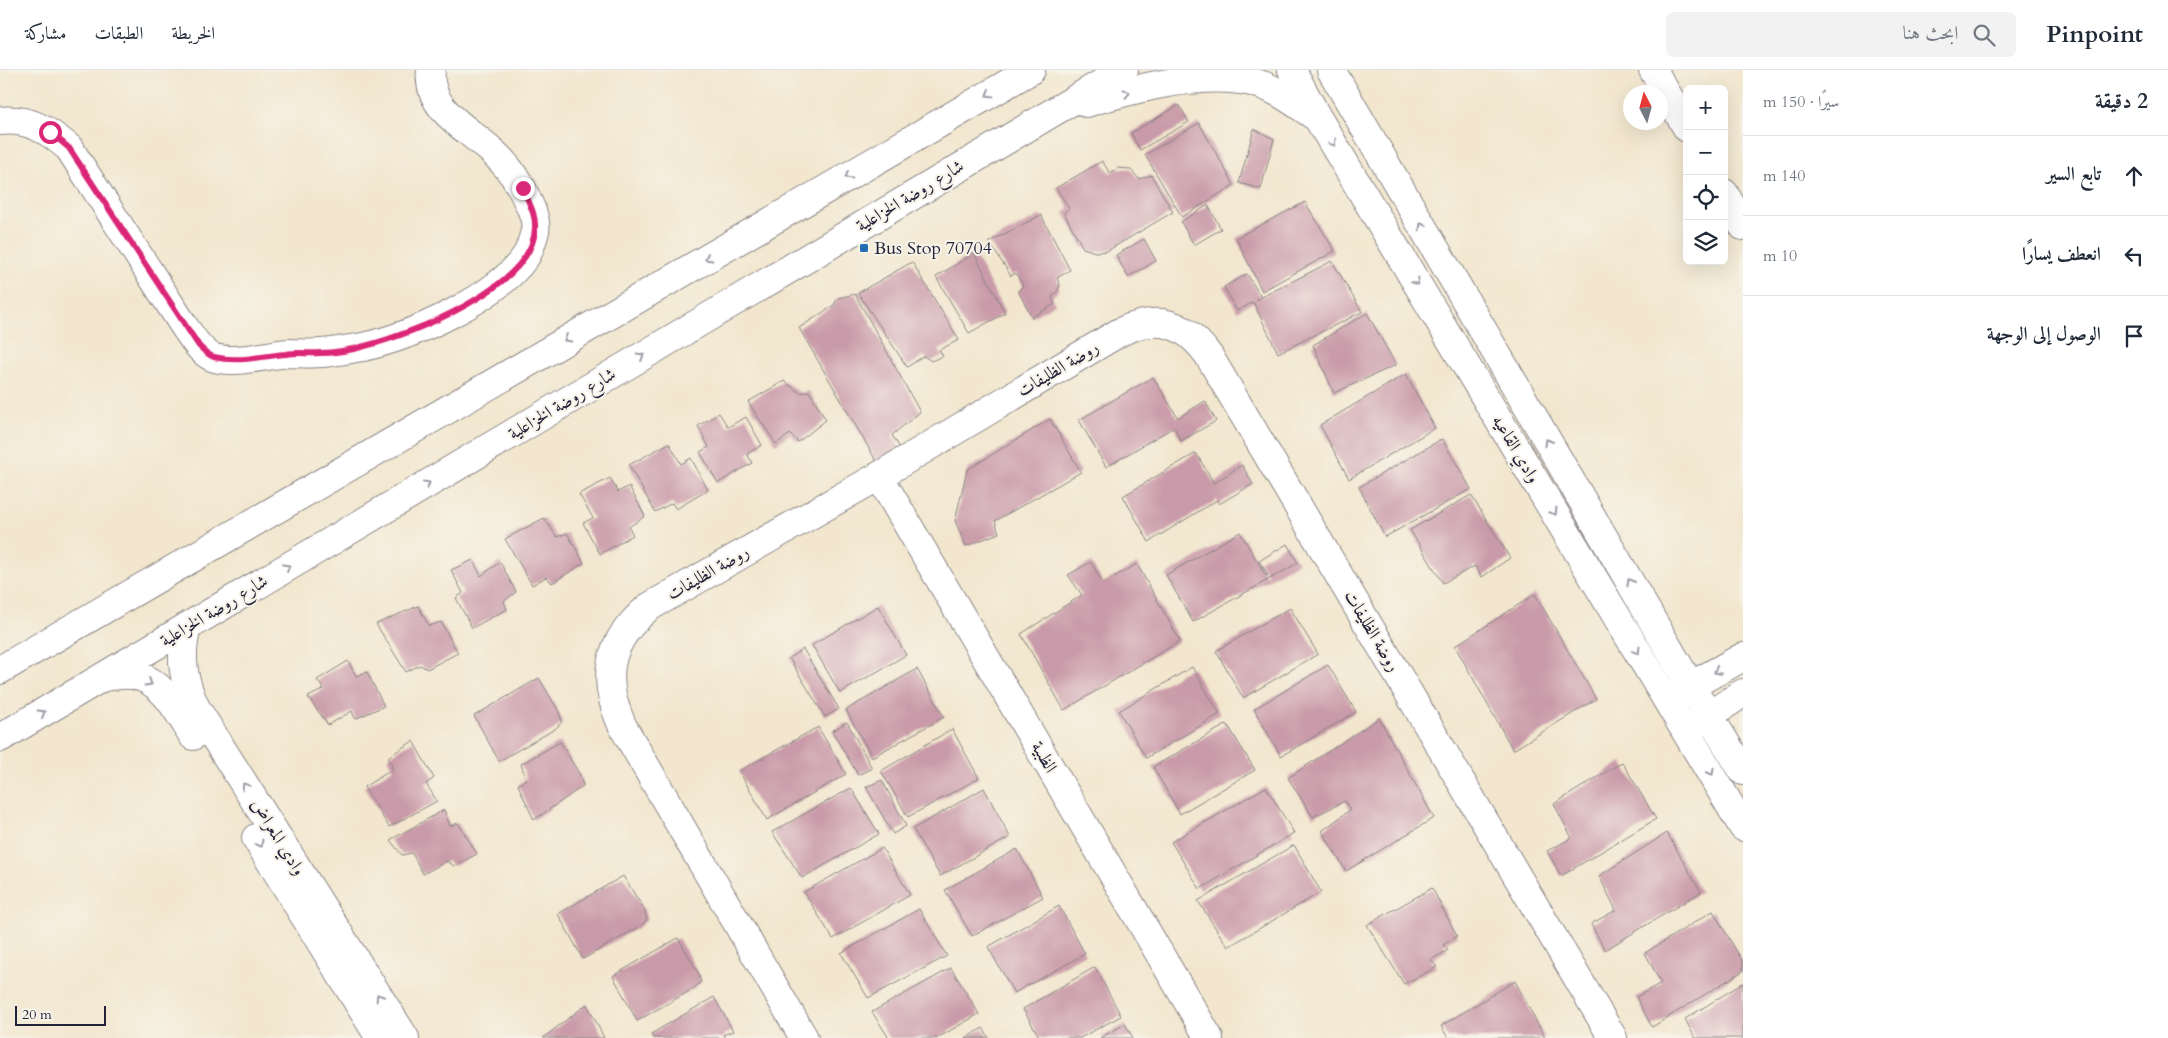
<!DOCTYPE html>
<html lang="ar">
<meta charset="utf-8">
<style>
:root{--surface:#fff;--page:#f2f2f3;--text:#1f2937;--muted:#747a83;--line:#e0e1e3}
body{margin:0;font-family:Cardo,Amiri,serif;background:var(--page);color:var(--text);direction:rtl}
.controls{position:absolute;right:15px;top:15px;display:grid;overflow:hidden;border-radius:8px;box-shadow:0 5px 20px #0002}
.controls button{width:45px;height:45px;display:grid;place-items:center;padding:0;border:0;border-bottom:1px solid var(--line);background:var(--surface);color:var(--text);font:25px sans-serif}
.compass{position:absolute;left:1623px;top:15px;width:45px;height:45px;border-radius:50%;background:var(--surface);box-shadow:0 5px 20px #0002;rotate:354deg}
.scale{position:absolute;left:15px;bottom:12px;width:91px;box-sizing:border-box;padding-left:5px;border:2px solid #22223b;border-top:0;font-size:14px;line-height:18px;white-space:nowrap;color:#22223b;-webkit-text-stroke:4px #f7f3e8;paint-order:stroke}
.stop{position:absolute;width:15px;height:15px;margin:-11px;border:4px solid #db2777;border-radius:50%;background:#fff}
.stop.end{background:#db2777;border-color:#fff;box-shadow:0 1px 5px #0008}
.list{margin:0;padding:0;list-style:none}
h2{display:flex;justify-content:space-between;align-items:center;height:65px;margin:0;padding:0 20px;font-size:21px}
h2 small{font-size:16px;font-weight:400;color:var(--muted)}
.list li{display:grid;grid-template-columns:32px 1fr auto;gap:15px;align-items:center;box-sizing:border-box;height:80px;padding:0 20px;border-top:1px solid var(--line)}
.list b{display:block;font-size:19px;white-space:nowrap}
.list em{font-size:16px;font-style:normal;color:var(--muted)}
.icon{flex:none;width:28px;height:28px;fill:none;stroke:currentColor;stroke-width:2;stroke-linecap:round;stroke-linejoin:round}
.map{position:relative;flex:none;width:1743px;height:968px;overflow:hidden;direction:ltr}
header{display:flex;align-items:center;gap:30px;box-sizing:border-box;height:70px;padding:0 25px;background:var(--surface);border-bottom:1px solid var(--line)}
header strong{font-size:24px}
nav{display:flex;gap:28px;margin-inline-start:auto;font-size:18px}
.search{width:350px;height:45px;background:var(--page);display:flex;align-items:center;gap:12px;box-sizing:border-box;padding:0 18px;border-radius:8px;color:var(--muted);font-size:19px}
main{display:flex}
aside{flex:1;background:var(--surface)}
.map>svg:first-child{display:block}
</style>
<header>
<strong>Pinpoint</strong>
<div class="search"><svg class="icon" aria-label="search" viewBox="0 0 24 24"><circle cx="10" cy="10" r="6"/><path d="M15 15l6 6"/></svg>ابحث هنا</div>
<nav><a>الخريطة</a><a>الطبقات</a><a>مشاركة</a></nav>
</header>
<main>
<aside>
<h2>2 دقيقة<small>سيرًا · 150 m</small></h2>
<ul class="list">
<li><svg class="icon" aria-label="ahead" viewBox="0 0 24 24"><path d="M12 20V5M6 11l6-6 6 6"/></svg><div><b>تابع السير</b></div><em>140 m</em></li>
<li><svg class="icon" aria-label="left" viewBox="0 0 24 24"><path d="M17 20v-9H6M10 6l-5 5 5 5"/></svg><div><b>انعطف يسارًا</b></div><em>10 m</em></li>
<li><svg class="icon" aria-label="arrive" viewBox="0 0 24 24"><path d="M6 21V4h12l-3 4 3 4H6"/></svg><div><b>الوصول إلى الوجهة</b></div></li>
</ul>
</aside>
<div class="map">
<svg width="1743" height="968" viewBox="0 0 1743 968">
<rect width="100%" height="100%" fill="#f7f3e8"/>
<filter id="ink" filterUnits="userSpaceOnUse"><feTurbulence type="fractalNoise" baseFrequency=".02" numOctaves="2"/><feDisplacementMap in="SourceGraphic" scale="10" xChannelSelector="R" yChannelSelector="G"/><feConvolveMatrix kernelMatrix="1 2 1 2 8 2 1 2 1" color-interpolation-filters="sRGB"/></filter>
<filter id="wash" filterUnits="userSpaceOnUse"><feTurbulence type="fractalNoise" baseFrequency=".0096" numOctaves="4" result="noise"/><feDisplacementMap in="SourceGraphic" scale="20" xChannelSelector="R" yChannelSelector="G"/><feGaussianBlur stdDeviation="1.12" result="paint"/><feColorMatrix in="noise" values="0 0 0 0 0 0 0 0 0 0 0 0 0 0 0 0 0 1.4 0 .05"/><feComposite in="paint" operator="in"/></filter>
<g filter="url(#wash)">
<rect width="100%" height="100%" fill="#f2e6ce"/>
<g id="blocks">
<g fill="#c99aa9">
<path d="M1179 35 1189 52 1140 80 1131 63Z"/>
<path d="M1199 53 1234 115 1182 147 1145 85Z"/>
<path d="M1254 59 1274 69 1261 119 1239 113Z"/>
<path d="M1102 91 1110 103 1118 98 1130 99 1139 109 1151 105 1173 142 1107 181 1095 182 1083 178 1064 143 1069 138 1056 118Z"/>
<path d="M1305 132 1335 181 1262 221 1236 168Z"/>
<path d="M1208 135 1221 159 1194 175 1181 152Z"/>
<path d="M1041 145 1070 200 1057 208 1060 215 1057 222 1052 227 1055 234 1032 247 1018 221 1023 216 1016 203 1011 206 989 172Z"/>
<path d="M1144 169 1156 191 1128 207 1116 185Z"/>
<path d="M974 183 1005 243 969 263 936 207Z"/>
<path d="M1332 191 1362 242 1278 283 1253 232 1237 241 1224 217 1247 204 1261 227 1256 230Z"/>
<path d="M912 192 959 270 939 280 943 286 931 291 924 286 907 297 858 223Z"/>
<path d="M855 224 920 342 892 365 903 383 878 394 799 258 834 235 838 228Z"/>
<path d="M1367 243 1396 295 1334 323 1313 275Z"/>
<path d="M1406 304 1435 358 1349 409 1320 355Z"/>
<path d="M1153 307 1178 348 1205 331 1216 351 1181 371 1174 357 1106 397 1079 350Z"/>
<path d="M784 311 800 323 809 321 826 350 798 372 790 364 776 374 748 332Z"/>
<path d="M719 343 728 357 746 347 762 375 747 384 752 393 718 413 700 382 709 377 698 356Z"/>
<path d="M1050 349 1081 402 995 451 999 463 966 476 955 451 967 400Z"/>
<path d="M1442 369 1471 419 1385 467 1359 417Z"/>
<path d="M669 373 681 394 691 388 708 420 676 439 672 433 655 442 629 395Z"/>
<path d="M1196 383 1214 413 1242 395 1253 414 1219 434 1217 430 1149 472 1123 426Z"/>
<path d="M610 408 618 422 629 416 645 446 629 457 633 465 600 484 583 453 593 448 579 424Z"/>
<path d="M1471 425 1510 488 1482 507 1475 496 1443 513 1410 460Z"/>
<path d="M544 448 557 467 567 463 584 493 552 513 546 507 532 515 505 469Z"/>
<path d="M1240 462 1266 506 1268 505 1259 491 1287 474 1298 493 1193 552 1166 505Z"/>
<path d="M473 490 481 506 500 492 516 522 504 531 507 539 472 558 456 528 463 523 451 500Z"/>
<path d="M1091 492 1103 513 1137 494 1180 571 1064 640 1021 564 1082 525 1068 505Z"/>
<path d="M1535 524 1596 629 1513 680 1455 576Z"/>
<path d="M418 536 429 556 441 552 458 583 427 599 420 595 406 602 376 554Z"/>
<path d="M878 536 906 585 840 623 812 575Z"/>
<path d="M1290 538 1318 584 1243 628 1216 581Z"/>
<path d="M803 579 839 639 825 647 789 588Z"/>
<path d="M348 591 356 606 367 602 384 636 355 649 352 641 328 655 308 627 324 619 317 610Z"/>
<path d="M1328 595 1356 642 1281 686 1254 639Z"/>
<path d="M1192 597 1220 644 1146 688 1119 641Z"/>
<path d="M917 599 944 647 872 687 846 640Z"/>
<path d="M539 608 559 642 562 652 555 659 499 691 474 646Z"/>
<path d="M1379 648 1434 748 1346 801 1322 761 1350 740 1345 731 1313 747 1288 708Z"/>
<path d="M847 652 872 698 858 705 832 661Z"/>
<path d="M1227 654 1255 700 1180 744 1153 697Z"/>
<path d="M818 657 846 704 767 750 739 701Z"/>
<path d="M952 659 979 708 908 747 881 701Z"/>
<path d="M413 671 434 708 426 714 437 731 389 757 364 717 393 699 388 687Z"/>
<path d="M560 672 580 705 583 716 534 750 518 715 526 709 521 694Z"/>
<path d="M1622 692 1656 749 1561 806 1547 781 1572 768 1554 734Z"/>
<path d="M882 710 906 756 893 764 866 717Z"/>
<path d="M1266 717 1294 763 1200 819 1171 772Z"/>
<path d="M851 718 879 764 802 808 772 762Z"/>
<path d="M984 718 1010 767 940 806 913 759Z"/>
<path d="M444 740 450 756 458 753 477 784 454 796 447 791 423 804 412 783 402 785 390 770Z"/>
<path d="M1667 763 1701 822 1605 880 1591 854 1616 840 1599 806Z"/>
<path d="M1294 775 1321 822 1228 877 1198 831Z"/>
<path d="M882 778 910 825 833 869 804 822Z"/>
<path d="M1017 779 1043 827 972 866 945 820Z"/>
<path d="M623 806 644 839 647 850 639 857 583 889 558 844Z"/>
<path d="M1432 818 1457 866 1443 875 1448 880 1431 890 1437 897 1404 914 1367 855Z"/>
<path d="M1059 836 1085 884 1014 923 988 877Z"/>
<path d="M919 839 947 886 868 928 841 883Z"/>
<path d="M1713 841 1743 892V901L1652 957 1636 927 1661 913 1645 883Z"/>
<path d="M678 868 698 902 701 912 693 919 637 951 613 906Z"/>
<path d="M1095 897 1121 946 1080 968H1040L1023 939Z"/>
<path d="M951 898 979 944 937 968H889L872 942Z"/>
<path d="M1515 911 1545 968H1448L1441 956Z"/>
<path d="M1743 913V968H1695L1685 949Z"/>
<path d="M714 927 733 961 723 965 725 968H653L651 964Z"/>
<path d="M587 934 604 968H543Z"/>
<path d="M1125 954 1133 968H1100Z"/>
<path d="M983 958 989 968H966Z"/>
</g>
</g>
</g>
<g filter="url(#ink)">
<use href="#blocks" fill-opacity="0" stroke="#8a8484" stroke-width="1"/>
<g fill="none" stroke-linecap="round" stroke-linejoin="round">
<g stroke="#8a8484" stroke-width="30">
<g id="minor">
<path d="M1292 0 1317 47 1743 757"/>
<path d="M1331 0 1690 615 1743 701"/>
<path d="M1653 0 1687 58"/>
<path d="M1086 33C1137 18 1204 0 1256 13 1277 19 1295 33 1313 45"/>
<path d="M0 51C29 48 48 60 69 78L186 259C193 269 201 282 212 287 232 295 266 285 288 283 299 283 311 284 322 283 335 282 350 279 363 277 413 266 497 228 526 186 530 180 533 168 535 161 537 152 532 140 528 132 520 112 509 97 494 83 468 58 426 40 431 0"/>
<path d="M1724 123 1743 156"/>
<path d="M879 406 1209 968"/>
<path d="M187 557C179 586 183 611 196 638L405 968"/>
<path d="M0 600 1031 0"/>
<path d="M104 607C113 606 122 604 131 605 161 607 179 643 193 666"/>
<path d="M1674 625 1743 587"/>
<path d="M1696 654 1743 623"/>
<path d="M0 668 1124 0"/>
<path d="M256 768 380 968"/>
<path d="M804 968 623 657C600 608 607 572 649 537L879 406 1120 262C1157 244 1185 252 1209 286L1613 968"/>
</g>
</g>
<use href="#minor" stroke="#fff" stroke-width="28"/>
</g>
<defs><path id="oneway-chevron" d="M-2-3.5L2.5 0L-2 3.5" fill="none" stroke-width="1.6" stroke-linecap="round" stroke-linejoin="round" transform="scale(1.25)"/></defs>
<g stroke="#9c9ca7">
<use href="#oneway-chevron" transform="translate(1127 23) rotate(-13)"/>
<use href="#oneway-chevron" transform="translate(989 24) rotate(150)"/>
<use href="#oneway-chevron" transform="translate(1333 73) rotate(59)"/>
<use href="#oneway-chevron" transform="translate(848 106) rotate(150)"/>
<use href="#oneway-chevron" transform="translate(1422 156) rotate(-120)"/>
<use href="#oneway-chevron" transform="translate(708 188) rotate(150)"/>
<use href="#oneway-chevron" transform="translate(1416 212) rotate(59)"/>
<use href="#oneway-chevron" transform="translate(567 269) rotate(150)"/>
<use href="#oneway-chevron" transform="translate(641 286) rotate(-31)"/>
<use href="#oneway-chevron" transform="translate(1548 372) rotate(-120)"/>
<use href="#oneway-chevron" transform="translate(427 414) rotate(-31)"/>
<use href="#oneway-chevron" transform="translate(1554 442) rotate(59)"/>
<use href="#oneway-chevron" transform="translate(287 497) rotate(-31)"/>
<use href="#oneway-chevron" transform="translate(1630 512) rotate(-120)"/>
<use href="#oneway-chevron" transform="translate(1637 581) rotate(59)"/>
<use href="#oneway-chevron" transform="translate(1717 601) rotate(152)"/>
<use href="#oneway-chevron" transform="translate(149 613) rotate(31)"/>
<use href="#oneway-chevron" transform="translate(42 643) rotate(-30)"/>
<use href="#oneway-chevron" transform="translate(1711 702) rotate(60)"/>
<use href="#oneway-chevron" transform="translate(245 716) rotate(-122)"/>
<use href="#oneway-chevron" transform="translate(260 774) rotate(58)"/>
<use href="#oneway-chevron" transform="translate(379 927) rotate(-122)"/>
</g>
</g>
<g fill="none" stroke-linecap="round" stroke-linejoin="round" filter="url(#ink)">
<path stroke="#db2777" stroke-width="6" d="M50 62 69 78 199 276C203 280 209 286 214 287 238 293 263 286 286 284 298 282 309 284 320 283 335 283 351 280 365 276 413 264 534 216 535 158 536 144 528 131 523 118"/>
</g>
<rect fill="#1f6fb2" stroke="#f7f3e8" stroke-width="2" x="859" y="173" width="10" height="10" rx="2.5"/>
<g text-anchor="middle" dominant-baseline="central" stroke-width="4" stroke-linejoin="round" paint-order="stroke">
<g font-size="18" fill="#22223b" stroke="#f7f3e8">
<text transform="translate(910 126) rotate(-31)">شارع روضة الخزاعلية</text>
<text transform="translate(1058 299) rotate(-31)">روضة الظليفات</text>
<text transform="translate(562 334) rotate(-31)">شارع روضة الخزاعلية</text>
<text transform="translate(1516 379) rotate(59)">وادي القاعيه</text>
<text transform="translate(708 503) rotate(-30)">روضة الظليفات</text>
<text transform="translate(214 541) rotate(-31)">شارع روضة الخزاعلية</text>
<text transform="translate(1372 561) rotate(59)">روضة الظليفات</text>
<text transform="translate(1044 687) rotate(60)">الظبية</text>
<text transform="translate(278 767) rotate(58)">وادي المعراض</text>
</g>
<g font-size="18" fill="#22223b" stroke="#f7f3e8" text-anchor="start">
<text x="874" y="178">Bus Stop 70704</text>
</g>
</g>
</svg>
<div class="controls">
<button>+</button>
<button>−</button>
<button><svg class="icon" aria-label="locate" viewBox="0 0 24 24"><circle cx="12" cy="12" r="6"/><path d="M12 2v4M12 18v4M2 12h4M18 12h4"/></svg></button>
<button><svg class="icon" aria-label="layers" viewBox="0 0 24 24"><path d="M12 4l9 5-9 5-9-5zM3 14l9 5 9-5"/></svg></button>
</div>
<svg class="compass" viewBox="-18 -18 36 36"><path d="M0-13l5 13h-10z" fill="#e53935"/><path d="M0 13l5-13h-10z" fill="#747a83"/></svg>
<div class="scale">20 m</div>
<div class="stop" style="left:50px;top:62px"></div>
<div class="stop end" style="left:523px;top:118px"></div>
</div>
</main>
